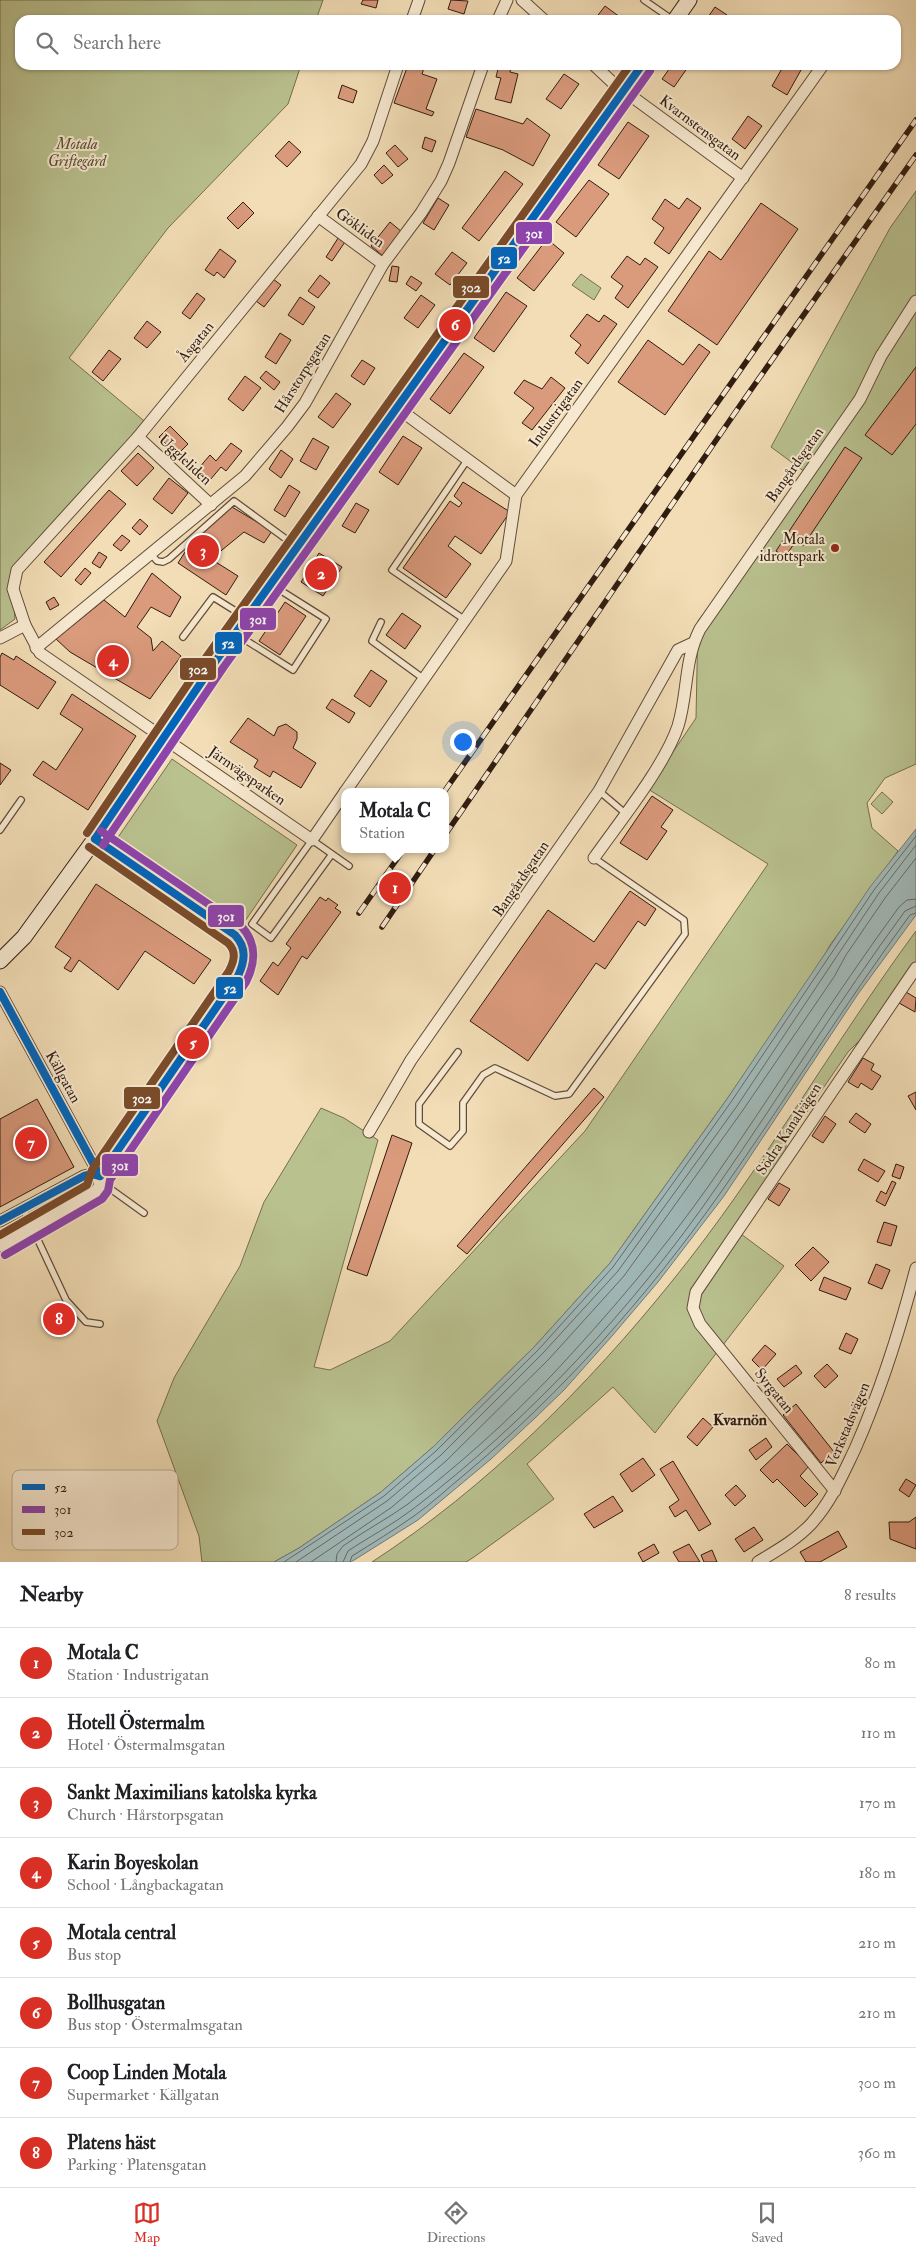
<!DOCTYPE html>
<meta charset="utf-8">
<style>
:root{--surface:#fff;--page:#f2f2f2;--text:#202124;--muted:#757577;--line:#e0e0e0;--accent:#d93025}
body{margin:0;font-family:"IM FELL Double Pica",serif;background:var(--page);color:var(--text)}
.you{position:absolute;left:462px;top:741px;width:18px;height:18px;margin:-12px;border:4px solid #fff;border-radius:50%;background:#1a73e8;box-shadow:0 0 0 8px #1a73e833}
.badge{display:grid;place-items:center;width:32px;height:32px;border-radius:50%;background:var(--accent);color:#fff;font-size:16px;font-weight:700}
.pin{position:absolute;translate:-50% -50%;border:2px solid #fff;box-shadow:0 1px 5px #0006}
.popup{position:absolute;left:341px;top:788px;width:108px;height:65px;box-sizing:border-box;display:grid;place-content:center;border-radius:10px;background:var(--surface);filter:drop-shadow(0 1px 4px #0005);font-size:16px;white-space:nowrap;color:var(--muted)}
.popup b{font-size:19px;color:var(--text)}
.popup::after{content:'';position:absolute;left:50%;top:100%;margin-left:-10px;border:10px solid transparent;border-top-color:var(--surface)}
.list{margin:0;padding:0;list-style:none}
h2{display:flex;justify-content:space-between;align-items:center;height:65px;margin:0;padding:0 20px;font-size:21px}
h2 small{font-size:16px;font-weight:400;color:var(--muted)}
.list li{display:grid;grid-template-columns:32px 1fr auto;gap:15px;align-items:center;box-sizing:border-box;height:70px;padding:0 20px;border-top:1px solid var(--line)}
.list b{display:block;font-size:19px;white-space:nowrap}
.list p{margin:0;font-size:16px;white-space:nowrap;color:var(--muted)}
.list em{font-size:16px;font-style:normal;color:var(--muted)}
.icon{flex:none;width:28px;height:28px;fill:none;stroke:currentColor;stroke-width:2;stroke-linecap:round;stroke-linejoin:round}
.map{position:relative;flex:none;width:916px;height:1562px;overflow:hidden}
.search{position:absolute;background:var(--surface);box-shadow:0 1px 4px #0004;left:15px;right:15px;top:15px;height:55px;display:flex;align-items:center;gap:12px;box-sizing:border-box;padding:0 18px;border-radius:15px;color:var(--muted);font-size:19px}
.sheet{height:625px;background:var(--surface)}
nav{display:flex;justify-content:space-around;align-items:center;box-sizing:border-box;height:70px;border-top:1px solid var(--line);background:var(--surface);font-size:14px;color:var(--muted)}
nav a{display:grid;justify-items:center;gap:2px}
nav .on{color:var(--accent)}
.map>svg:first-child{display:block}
</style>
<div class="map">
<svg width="916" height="1562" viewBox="0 0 916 1562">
<rect width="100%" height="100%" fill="#f2ddb6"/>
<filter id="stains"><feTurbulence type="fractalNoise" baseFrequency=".004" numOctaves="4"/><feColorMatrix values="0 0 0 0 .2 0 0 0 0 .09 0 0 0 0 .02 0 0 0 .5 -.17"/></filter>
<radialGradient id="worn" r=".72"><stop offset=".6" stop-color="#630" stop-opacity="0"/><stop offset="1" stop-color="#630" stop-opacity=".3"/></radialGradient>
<g fill="#b9c18f" stroke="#746e50">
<path d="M0 0H323L316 20H20V65H301L288 104 168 228 69 358 149 425 58 522 12 586 15 619 0 630Z"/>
<path d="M916 191V764L885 778 867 803 872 828 898 851 830 945 818 967 727 1099 610 1263 535 1346 433 1447 381 1492 299 1548 274 1562H202L199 1536 157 1421 174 1378 240 1266 264 1202 321 1108 344 1118 378 1140 314 1367 330 1370 390 1341 585 1131 768 864 648 789 696 718 698 621 809 475 771 447 890 228Z"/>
<path d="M581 274 601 288 594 300 572 285Z"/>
<path d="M172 759 297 845 239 930 114 843Z"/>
<path d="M882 792 893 802 882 814 871 804Z"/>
<path d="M916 931V965L869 1031 848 1052 804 1116 792 1127 787 1138 785 1155 691 1296 718 1351 655 1433 613 1387 527 1464 554 1499 474 1557 466 1562H372C487 1487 587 1387 673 1280 762 1170 832 1045 916 931Z"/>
<path d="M741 1234 784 1266 723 1345C709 1329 696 1317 698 1295Z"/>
</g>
<path fill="#a0b9b9" stroke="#737a75" d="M916 829V915L858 994 724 1196 658 1282 612 1336 564 1390 535 1418 491 1459 418 1520 351 1562H274L299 1548 381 1492 433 1447 535 1346 610 1263 727 1099 870 887Z"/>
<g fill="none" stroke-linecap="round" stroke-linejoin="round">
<g stroke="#686a64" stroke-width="1">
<path d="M284 1562 384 1496 436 1451 539 1349 613 1267 731 1102 874 890 916 836"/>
<path d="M296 1562 387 1501 441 1455 543 1353 618 1271 737 1106 879 893 916 845"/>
<path d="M311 1562 392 1507 446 1461 549 1359 624 1276 743 1110 834 977 846 955 885 898 916 858"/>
<path d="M336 1562 337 1554 343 1546C364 1531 387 1519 408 1504 458 1466 508 1421 552 1375 608 1315 663 1251 710 1184 774 1092 833 997 899 907L907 900 916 899"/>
<path d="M343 1562 348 1551C369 1537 392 1525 413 1509 528 1421 634 1307 716 1188 780 1096 839 1001 905 911L916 906"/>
<path d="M350 1562 352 1556C373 1543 394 1530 414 1516 431 1504 447 1489 464 1475 561 1394 648 1296 721 1192 785 1101 844 1005 910 915L916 913"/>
</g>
</g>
<g fill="#da9a7c" stroke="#301c10">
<path d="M363 0H378L376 8 361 4Z"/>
<path d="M451 0 468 1 464 14 448 9Z"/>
<path d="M605 6 624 20H596L595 19Z"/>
<path d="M715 7 727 15 723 20H706Z"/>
<path d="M408 65H425L422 74 437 79 426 109 434 112 432 116 394 103Z"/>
<path d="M499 65 511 67 510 72 518 74 511 103 495 99 501 78 496 77Z"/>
<path d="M672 65H685L688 67 674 87 662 79Z"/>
<path d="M784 65H792L801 70 787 95 772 86Z"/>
<path d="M564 74 579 84 561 109 546 99Z"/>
<path d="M342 85 357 91 353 103 338 98Z"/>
<path d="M476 109 523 124 527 118 550 135 533 166 503 150 466 137Z"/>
<path d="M748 116 762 126 745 149 732 139Z"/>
<path d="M628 122 649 136 619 179 598 165Z"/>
<path d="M425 137 436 141 432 152 422 148Z"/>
<path d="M289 141 301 152 287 167 275 156Z"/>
<path d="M395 145 408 159 398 167 386 153Z"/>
<path d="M384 165 393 175 382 184 374 175Z"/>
<path d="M505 171 523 184 479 241 462 228Z"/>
<path d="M589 180 609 194 576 237 556 222Z"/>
<path d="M438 198 449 205 434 230 423 223Z"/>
<path d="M687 198 701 208 669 254 654 243 664 228 652 219 665 199 679 209Z"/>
<path d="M243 202 254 213 238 229 227 218Z"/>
<path d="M761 203 798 229 717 345 668 311 709 251 721 260Z"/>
<path d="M390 222 402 232 383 256 371 246Z"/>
<path d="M340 235 347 239 332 261 326 257Z"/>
<path d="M547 239 564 253 534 291 517 278Z"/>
<path d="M220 249 236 261 224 278 217 272 214 276 205 270Z"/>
<path d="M452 252 467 263 450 285 435 274Z"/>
<path d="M627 256 640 265 645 258 658 267 628 308 615 298 623 286 611 277Z"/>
<path d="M392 266 399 267 397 282 389 281Z"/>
<path d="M320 275 330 283 318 298 308 291Z"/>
<path d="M411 276 422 283 416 291 406 284Z"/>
<path d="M273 279 281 285 264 307 256 301Z"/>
<path d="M506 292 527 306 494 352 474 338Z"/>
<path d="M197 293 205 299 190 319 182 313Z"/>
<path d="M421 295 435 305 418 328 404 318Z"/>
<path d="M300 297 315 307 303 325 288 315Z"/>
<path d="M587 314 599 322 604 315 617 324 588 364 575 353 581 345 570 336Z"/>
<path d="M147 321 161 332 147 348 134 338Z"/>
<path d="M280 333 291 340 276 364 265 357Z"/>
<path d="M648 340 683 365 699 344 710 352 665 415 618 382Z"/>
<path d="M109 350 121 359 103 381 92 372Z"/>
<path d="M464 353 484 367 450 414 430 399Z"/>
<path d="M362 360 375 368 364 385 351 376Z"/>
<path d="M916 367V424L892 455 865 435Z"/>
<path d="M266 371 280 382 274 390 260 378Z"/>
<path d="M245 376 261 388 243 411 228 399Z"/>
<path d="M551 377 565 388 532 430 522 423 534 408 514 393 524 380 542 389Z"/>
<path d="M336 393 351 404 333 428 318 417Z"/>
<path d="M170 426 188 444 177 455 159 437Z"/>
<path d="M403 436 422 448 398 485 379 472Z"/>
<path d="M313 438 329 447 316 470 300 461Z"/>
<path d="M231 443 242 451 226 471 221 467 210 480 198 469 210 455 216 461Z"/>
<path d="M845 447 862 458 803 546 796 541 785 557 776 551Z"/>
<path d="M281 450 293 459 281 478 269 469Z"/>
<path d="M138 453 154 468 137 486 121 471Z"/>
<path d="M169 478 188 493 172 514 153 499Z"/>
<path d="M463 482 510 512 481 554 455 536 448 546 471 564 446 598 403 568 450 501 459 507 462 503 454 496Z"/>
<path d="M289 485 300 492 285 517 274 510Z"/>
<path d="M109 490 126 504 61 577 44 562Z"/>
<path d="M356 503 369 510 355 533 342 526Z"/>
<path d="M232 507 272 531 264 543 244 532 211 559 238 576 226 595 178 563 194 538Z"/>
<path d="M140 519 148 526 140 535 132 528Z"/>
<path d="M122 535 130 541 121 551 113 545Z"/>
<path d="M99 552 107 557 100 568 92 563Z"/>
<path d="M319 553 342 567 323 596 301 582Z"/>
<path d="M85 568 91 573 81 585 75 580Z"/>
<path d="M152 573 181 597 170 617 151 607 137 627 151 638 153 651 162 641 181 656 150 699 70 652 56 639 104 600 125 617Z"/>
<path d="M54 597 59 605 50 610 46 602Z"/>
<path d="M285 602 306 616 280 655 259 641Z"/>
<path d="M402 613 421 626 405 649 386 635Z"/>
<path d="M2 653 14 660 16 656 56 682 38 709 0 685V657Z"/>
<path d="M371 670 387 681 370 707 354 696Z"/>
<path d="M72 694 136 736 88 810 33 775 43 761 56 770 83 729 60 714Z"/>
<path d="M332 699 355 713 349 723 326 708Z"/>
<path d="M248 718 274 736 278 727 286 724 297 732V739L293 748 316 763 301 788 273 771 270 777 254 767 258 760 230 742Z"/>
<path d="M0 763 11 770 0 785Z"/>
<path d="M652 796 673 810 661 827 667 831 647 860 620 843Z"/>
<path d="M96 884 211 960 194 984 145 951 118 990 79 960 71 972 64 968 71 958 55 947Z"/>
<path d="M630 891 656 909 645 926 638 921 605 969 596 963 528 1061 470 1021 548 910 594 942Z"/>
<path d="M320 897 326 901 328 898 338 905 335 908 341 912 307 959 302 956 278 995 260 981 273 962 278 966 291 948 286 944Z"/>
<path d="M906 992 916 998 915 1012 899 1003Z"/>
<path d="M863 1058 874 1064 871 1070 881 1076 872 1090 861 1083 858 1088 848 1082Z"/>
<path d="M594 1088 604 1097 467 1254 457 1246Z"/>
<path d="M916 1092V1110L908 1096Z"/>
<path d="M37 1099 74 1167 0 1207V1119Z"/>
<path d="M856 1113 871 1124 865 1133 849 1122Z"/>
<path d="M825 1116 836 1124 823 1143 812 1136Z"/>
<path d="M392 1135 412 1143 367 1276 347 1269Z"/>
<path d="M864 1159 885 1171 878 1182 858 1170Z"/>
<path d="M896 1164 904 1167 900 1179 892 1176Z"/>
<path d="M892 1181 896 1183 885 1206 876 1201 881 1191 886 1194Z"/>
<path d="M779 1183 790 1189 779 1206 768 1199Z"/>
<path d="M884 1222 897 1226 891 1246 877 1242Z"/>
<path d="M813 1247 829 1262 811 1281 795 1265Z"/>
<path d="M876 1264 890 1270 882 1289 868 1283Z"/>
<path d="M824 1277 851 1288 846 1300 819 1290Z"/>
<path d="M846 1333 858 1339 851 1354 839 1349Z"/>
<path d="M765 1345 776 1354 762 1370 752 1360Z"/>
<path d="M827 1364 838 1376 825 1388 814 1376Z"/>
<path d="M796 1365 802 1373 784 1387 777 1379Z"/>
<path d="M796 1404 834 1452 821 1463 783 1415Z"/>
<path d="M703 1418 713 1427 697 1446 687 1437Z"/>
<path d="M766 1438 772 1447 756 1460 749 1450Z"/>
<path d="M787 1444 809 1466 800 1476 818 1494 805 1507 777 1479 773 1483 760 1470Z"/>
<path d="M643 1458 655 1475 632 1492 620 1474Z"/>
<path d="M673 1461 711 1524 699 1531 686 1510 675 1517 669 1507 679 1500 660 1469Z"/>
<path d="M906 1479 916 1485 909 1497 899 1490Z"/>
<path d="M736 1485 746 1496 735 1506 725 1495Z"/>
<path d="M613 1496 623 1511 594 1528 584 1514Z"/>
<path d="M916 1517V1549L890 1539 889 1522H909Z"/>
<path d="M754 1527 763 1540 744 1552 735 1539Z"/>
<path d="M838 1531 847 1547 820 1562H806L800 1552Z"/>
<path d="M654 1544 659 1553 643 1562 638 1553Z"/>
<path d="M689 1544 700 1562H679L673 1552Z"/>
<path d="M712 1550 717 1562H704L701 1555Z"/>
</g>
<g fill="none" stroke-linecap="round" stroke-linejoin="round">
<g stroke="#604c3a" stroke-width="8">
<g id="lane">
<path d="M644 0 673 20"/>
<path d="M151 554 157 561 163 562 169 559 234 501 286 539"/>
<path d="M465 620 392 570 468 459"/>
<path d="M381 622 372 641 424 679"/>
<path d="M236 634 293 670 326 619 272 585"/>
<path d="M183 637 213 597 245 617"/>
<path d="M599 791 625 813"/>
<path d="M0 830 21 800"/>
<path d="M95 839 235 935C248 947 246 961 238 976L100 1176 112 1190 144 1213"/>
<path d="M332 854 271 938 252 924 312 840 349 866"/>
<path d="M458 1052 419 1104V1124L450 1146 463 1131V1103L483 1075 495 1068 555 1096 569 1094 685 934 684 920 594 858"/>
<path d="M23 1208 66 1300 86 1322 100 1324"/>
</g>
</g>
<g stroke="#604c3a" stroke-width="13">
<g id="street">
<path d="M522 0 544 20"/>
<path d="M412 20 419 0"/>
<path d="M498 20 507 0"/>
<path d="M594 65 612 82 743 178"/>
<path d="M318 216 383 264"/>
<path d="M396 407 516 495"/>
<path d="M138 437 211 505"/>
<path d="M25 625 13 589 17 570 138 437 361 164 373 141 398 65"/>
<path d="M0 638 25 625 40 653 312 840 345 792"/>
<path d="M36 648 245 476 287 427 305 403 383 264 421 213 441 181 449 163 483 65"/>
<path d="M345 792 506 561 516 495 823 65"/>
<path d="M594 858C620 821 664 767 678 726 688 694 684 660 700 629L860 399 881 356 916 301"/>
<path d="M0 992 100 1176"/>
<path d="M369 1132 411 1060 599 791 678 650 693 643"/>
<path d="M0 1221 84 1176 92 1174 100 1176"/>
<path d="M0 1246 94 1193 99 1187 100 1176"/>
<path d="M835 1491 700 1324 693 1308 696 1292 916 968"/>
<path d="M758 1562C776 1551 796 1540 811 1524 831 1502 842 1476 855 1449 881 1390 900 1330 916 1268"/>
</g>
</g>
<g stroke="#301c10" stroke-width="17">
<g id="secondary">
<path d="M675 20 689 0"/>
<path d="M0 961 24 937 95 839 215 662 642 65"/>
</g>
</g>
<use href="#lane" stroke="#f7e9d0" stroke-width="5.5"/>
<use href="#street" stroke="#f7e9d0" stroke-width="11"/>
<use href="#secondary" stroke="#f7e9d0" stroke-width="15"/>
<g stroke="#301c10" stroke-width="5.5">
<g id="rail">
<path d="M444 792 916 120"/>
<path d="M445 835 741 404 916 155"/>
<path d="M359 913 404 849"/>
<path d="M382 927 435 849"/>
</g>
</g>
<use href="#rail" stroke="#f7e9d0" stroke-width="4" stroke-dasharray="11" stroke-linecap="butt"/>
<g stroke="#f7e9d0" stroke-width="11">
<g id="bus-1">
<path d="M95 839 215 662 642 65"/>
<path d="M95 839 235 935C247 948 245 961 238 976L100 1176"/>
<path d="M0 992 100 1176"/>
<path d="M0 1221 84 1176 92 1174 100 1176"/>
</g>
</g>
<g stroke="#f7e9d0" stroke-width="11">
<g id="bus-2">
<path d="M103 845 223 668 650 71"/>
<path d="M5 1255 102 1199 108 1191 110 1180 246 982C256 962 257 944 242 927L101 831"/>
</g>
</g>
<g stroke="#f7e9d0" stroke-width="11">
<g id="bus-3">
<path d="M87 833 207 656 630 65"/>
<path d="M0 1235 87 1185 92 1170 229 971C234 961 237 952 228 943L89 847"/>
</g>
</g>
<use href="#bus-1" stroke="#0065bd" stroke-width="8"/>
<use href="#bus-2" stroke="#8e44ad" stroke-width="8"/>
<use href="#bus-3" stroke="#7a4b2a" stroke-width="8"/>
</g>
<circle fill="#8f2418" stroke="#f7e9d0" stroke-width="2" cx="835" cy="548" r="5"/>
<g text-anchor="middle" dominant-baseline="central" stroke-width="4" stroke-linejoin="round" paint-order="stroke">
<g font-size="15" fill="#301c10" stroke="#f7e9d0">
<text transform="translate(700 128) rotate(37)">Kvarnstensgatan</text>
<text transform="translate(360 228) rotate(36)">Gökliden</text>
<text transform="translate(196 342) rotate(-51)">Åsgatan</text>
<text transform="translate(303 373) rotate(-58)">Hårstorpsgatan</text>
<text transform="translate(556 413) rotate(-54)">Industrigatan</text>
<text transform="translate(185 460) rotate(43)">Uggleliden</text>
<text transform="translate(795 465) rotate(-55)">Bangårdsgatan</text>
<text transform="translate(247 776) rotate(35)">Järnvägsparken</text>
<text transform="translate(521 879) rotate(-56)">Bangårdsgatan</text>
<text transform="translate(63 1077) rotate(61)">Källgatan</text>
<text transform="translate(789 1129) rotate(-57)">Södra Kanalvägen</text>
<text transform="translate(774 1391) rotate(51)">Syrgatan</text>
<text transform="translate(848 1425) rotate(-67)">Verkstadsvägen</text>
</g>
<g font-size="15" font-style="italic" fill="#594e36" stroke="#f7e9d0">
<text x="77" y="144">Motala<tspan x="77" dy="17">Griftegård</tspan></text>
</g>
<g font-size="15" fill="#301c10" stroke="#f7e9d0" text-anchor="end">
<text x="825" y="539">Motala<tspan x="825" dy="17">idrottspark</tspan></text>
</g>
<g font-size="16" font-weight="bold" fill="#301c10" stroke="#f7e9d0">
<text x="740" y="1420">Kvarnön</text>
</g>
</g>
<rect x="12" y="1470" width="166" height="80" rx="8" fill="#f7e9d0" stroke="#bbac96" stroke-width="1"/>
<rect x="22" y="1484" width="23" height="6" fill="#0065bd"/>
<rect x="22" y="1506" width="23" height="7" fill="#8e44ad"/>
<rect x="22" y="1529" width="23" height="6" fill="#7a4b2a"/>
<g font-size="14" fill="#301c10">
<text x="54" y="1492">52</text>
<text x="54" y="1514">301</text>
<text x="54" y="1537">302</text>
</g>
<g stroke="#f7e9d0" stroke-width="2">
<rect x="515" y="221" width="38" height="24" rx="5" fill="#8e44ad"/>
<rect x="490" y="246" width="28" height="24" rx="5" fill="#0065bd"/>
<rect x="452" y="275" width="38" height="24" rx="5" fill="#7a4b2a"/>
<rect x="239" y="607" width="38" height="24" rx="5" fill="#8e44ad"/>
<rect x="214" y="631" width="29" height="24" rx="5" fill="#0065bd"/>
<rect x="179" y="657" width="38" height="24" rx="5" fill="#7a4b2a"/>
<rect x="207" y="904" width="38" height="24" rx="5" fill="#8e44ad"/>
<rect x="215" y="976" width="29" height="24" rx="5" fill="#0065bd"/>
<rect x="123" y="1086" width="38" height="24" rx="5" fill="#7a4b2a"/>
<rect x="101" y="1153" width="38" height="24" rx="5" fill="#8e44ad"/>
</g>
<g font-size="14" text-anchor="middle" font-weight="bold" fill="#fff">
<text x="534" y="238">301</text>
<text x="504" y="263">52</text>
<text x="471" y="292">302</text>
<text x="258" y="624">301</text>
<text x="228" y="648">52</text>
<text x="198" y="674">302</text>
<text x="226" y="921">301</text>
<text x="230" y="993">52</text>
<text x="142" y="1103">302</text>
<text x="120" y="1170">301</text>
</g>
<rect width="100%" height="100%" filter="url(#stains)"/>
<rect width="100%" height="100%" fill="url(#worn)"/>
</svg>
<div class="you"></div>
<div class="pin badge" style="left:395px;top:888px">1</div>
<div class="popup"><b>Motala C</b>Station</div>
<div class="pin badge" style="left:321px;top:574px">2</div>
<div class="pin badge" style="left:203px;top:551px">3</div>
<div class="pin badge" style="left:113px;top:661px">4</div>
<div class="pin badge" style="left:193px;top:1043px">5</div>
<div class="pin badge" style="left:455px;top:325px">6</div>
<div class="pin badge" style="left:31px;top:1143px">7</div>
<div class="pin badge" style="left:59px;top:1319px">8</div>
<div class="search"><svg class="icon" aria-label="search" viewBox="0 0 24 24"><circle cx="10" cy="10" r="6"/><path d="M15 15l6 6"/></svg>Search here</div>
</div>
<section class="sheet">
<h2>Nearby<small>8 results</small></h2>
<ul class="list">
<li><span class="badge">1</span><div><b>Motala C</b><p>Station · Industrigatan</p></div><em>80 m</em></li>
<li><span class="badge">2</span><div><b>Hotell Östermalm</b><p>Hotel · Östermalmsgatan</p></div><em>110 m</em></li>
<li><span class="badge">3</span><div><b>Sankt Maximilians katolska kyrka</b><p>Church · Hårstorpsgatan</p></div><em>170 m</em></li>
<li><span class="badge">4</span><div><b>Karin Boyeskolan</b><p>School · Långbackagatan</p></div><em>180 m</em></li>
<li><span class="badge">5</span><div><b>Motala central</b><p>Bus stop</p></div><em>210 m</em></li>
<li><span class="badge">6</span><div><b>Bollhusgatan</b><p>Bus stop · Östermalmsgatan</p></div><em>210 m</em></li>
<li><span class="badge">7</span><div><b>Coop Linden Motala</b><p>Supermarket · Källgatan</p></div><em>300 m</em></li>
<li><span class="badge">8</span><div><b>Platens häst</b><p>Parking · Platensgatan</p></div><em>360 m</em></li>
</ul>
</section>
<nav>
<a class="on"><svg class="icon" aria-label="map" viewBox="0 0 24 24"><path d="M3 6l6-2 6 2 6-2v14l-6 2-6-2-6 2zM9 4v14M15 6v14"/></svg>Map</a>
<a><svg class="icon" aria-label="directions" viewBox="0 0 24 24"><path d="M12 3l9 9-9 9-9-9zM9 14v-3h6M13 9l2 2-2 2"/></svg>Directions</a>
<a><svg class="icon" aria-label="saved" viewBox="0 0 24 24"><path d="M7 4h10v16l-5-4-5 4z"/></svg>Saved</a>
</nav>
